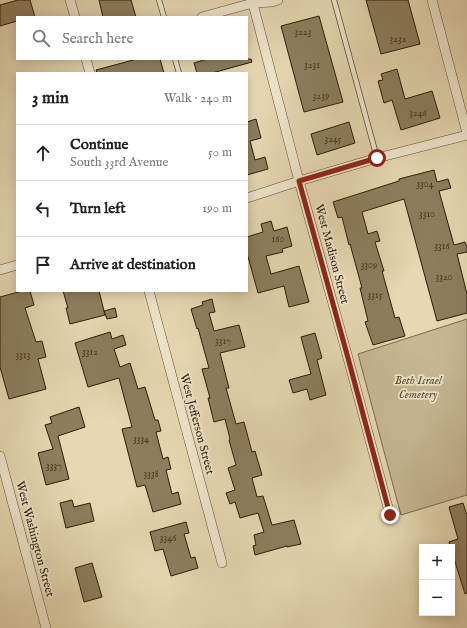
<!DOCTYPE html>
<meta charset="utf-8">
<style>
:root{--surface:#fff;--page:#f2f2f2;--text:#222;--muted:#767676;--line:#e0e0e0}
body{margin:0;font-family:"IM FELL English",serif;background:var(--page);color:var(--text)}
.controls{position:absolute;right:12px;bottom:12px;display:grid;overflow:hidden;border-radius:0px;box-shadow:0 2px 10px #0003}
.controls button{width:36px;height:36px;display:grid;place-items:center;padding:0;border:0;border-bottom:1px solid var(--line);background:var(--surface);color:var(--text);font:20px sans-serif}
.stop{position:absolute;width:12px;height:12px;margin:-9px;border:3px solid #8f2418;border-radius:50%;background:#fff}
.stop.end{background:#8f2418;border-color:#fff;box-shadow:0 1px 4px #0008}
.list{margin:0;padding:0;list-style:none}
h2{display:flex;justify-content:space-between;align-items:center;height:52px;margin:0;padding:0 16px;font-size:17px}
h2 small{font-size:13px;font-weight:400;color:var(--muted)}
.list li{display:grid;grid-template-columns:26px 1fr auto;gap:12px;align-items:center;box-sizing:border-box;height:56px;padding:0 16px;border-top:1px solid var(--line)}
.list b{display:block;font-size:15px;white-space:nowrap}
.list p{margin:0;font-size:13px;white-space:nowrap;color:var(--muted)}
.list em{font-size:13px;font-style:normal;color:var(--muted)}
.icon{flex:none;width:22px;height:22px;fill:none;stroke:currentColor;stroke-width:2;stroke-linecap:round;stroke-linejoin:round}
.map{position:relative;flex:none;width:467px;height:628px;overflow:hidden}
.search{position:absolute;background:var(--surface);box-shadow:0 2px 10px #0003;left:16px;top:16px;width:232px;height:44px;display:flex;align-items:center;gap:10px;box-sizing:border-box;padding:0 14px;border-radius:0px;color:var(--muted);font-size:15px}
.panel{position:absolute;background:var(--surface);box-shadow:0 2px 10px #0003;left:16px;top:72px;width:232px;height:220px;border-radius:0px}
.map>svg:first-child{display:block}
</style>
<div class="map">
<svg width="467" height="628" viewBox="0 0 467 628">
<rect width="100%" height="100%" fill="#e6d8b2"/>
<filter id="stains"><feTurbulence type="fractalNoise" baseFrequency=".005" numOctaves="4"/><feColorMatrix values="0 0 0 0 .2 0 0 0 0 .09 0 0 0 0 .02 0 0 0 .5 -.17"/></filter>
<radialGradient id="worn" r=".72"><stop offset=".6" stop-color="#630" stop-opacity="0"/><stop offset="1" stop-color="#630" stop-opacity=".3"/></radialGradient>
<path fill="#c7b894" stroke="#7a6a4c" d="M467 319V495L401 515 358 354Z"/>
<g fill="#8d7e5e" stroke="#2d1c04">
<path d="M18 0H30L35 17H17V21L0 26V5Z"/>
<path d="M99 0H131L136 17H103Z"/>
<path d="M366 0H408L420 44 381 54Z"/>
<path d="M319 16 343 102 304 112 281 26Z"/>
<path d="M137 59H160L164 73H97L96 70Z"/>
<path d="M207 59H251L252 62 212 73H197L194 63Z"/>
<path d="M397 69 405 99 432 91 440 118 401 130 392 100 384 103 378 81 383 80 381 74Z"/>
<path d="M256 119 261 138 250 141 255 160 265 157 268 169 247 175V122Z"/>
<path d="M349 122 355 143 317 155 311 134Z"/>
<path d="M434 170 437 182 448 179 451 188 439 191 454 245 465 242 467 247V252L457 254 467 294V313L437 321 404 199 362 212 368 234 377 231 380 241 375 242 384 271H382L395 318 399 317 405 336 373 345 365 322 368 321 360 288H362L350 244 349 245 342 217 338 218 333 202 399 181V179Z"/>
<path d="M271 221 274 231 287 227 292 246 282 249 283 252 266 256 271 274 299 266 309 302 289 307 284 286 258 293 247 253V237L263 232 261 224Z"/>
<path d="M22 291H30L34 305 25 308 36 342 42 341 46 357 38 359 46 389 9 399 0 367V297Z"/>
<path d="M63 291H99L105 315 70 324 66 308H68Z"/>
<path d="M212 299 215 312 209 313 214 331 239 325 245 347 220 353 229 388H226L236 424 244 422 252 452 255 451 262 475 252 478 257 497 263 496 272 525 294 520 301 544 287 547V546L255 555 253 546 256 545 254 535 264 532 258 513 240 518 235 502 230 504 226 493 235 490 228 468 236 465 229 440 230 439 225 419 214 422 208 398H210L202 369 209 368 198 328 197 329 191 309 203 305 202 302Z"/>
<path d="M115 308 117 317 107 319 104 311Z"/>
<path d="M110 332 112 339 123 335 126 345 114 349 120 367 130 363 138 389 145 387 155 420H158L161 431 156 432 163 459 168 457 171 469 166 470 172 494 178 492 181 504 153 512 145 485 137 487 122 429 132 427 119 378 88 387 75 343Z"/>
<path d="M315 333 322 358 317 360 326 395 310 400 307 389 293 393 289 380 311 374 301 337Z"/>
<path d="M79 407 85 427 58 436 69 479 46 485 38 453 53 449 45 425 52 423 50 417Z"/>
<path d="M72 500 74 507 90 503 94 521 66 528 60 503Z"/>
<path d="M463 503 467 515V593L465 594 452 552V547H450L449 542 458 539 449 507Z"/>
<path d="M186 522 189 533 184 534 191 558 195 557 198 568 171 576 163 549 155 551 150 532Z"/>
<path d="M92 563 102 597 84 602 75 568Z"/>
</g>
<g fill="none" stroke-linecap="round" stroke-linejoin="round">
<g stroke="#5b4b30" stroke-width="6">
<g id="service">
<path d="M159 0 164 17"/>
<path d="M334 0 377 158"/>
<path d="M175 59 179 73"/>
</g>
</g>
<g stroke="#5b4b30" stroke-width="10">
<g id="minor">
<path d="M70 0 75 17"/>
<path d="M252 0 299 181 348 358 390 515"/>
<path d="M432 0 467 133"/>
<path d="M202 17 253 3 272 2 278 0"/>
<path d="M86 59 90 73"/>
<path d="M247 198 299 181 377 158 467 135"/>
<path d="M0 270 17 265"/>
<path d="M149 291 222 563"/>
<path d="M0 456 46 628"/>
</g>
</g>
<use href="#service" stroke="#efe6cd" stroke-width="4.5"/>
<use href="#minor" stroke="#efe6cd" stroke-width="9"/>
</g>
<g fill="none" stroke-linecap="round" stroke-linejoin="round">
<path stroke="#8f2418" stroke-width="5" d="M377 158 299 181 348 358 390 515"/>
</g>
<g text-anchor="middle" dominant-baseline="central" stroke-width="3.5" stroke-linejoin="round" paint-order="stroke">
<g font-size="10" fill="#45341a">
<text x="303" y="32">3223</text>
<text x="398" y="39">3232</text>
<text x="312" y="65">3231</text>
<text x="321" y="96">3239</text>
<text x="418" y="113">3246</text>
<text x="333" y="139">3245</text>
<text x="425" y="184">3304</text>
<text x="427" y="214">3310</text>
<text x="278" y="239">160</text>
<text x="442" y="246">3316</text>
<text x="369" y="265">3309</text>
<text x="444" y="277">3320</text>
<text x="375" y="295">3315</text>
<text x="223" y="341">3317</text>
<text x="90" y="352">3312</text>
<text x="23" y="355">3313</text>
<text x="141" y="439">3334</text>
<text x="54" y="466">3337</text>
<text x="151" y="474">3338</text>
<text x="168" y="538">3346</text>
</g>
<g font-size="12" fill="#2d1c04" stroke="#efe6cd">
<text transform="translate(332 254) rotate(75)">West Madison Street</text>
<text transform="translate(197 424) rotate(75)">West Jefferson Street</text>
<text transform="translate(35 539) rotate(75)">West Washington Street</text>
</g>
<g font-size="12" font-style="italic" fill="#5b4b2f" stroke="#efe6cd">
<text x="418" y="380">Beth Israel<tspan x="418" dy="14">Cemetery</tspan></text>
</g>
</g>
<rect width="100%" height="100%" filter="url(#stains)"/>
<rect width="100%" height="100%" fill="url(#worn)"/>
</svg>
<div class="controls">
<button>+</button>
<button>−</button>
</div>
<div class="stop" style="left:377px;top:158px"></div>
<div class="stop end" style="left:390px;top:515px"></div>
<div class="search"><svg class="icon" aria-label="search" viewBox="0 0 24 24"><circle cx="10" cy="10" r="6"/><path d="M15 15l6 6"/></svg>Search here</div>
<section class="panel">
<h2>3 min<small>Walk · 240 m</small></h2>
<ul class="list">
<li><svg class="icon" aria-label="ahead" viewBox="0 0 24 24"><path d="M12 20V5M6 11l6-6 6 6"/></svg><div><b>Continue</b><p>South 33rd Avenue</p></div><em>50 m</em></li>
<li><svg class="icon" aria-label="left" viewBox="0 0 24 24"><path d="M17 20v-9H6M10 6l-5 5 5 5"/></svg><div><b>Turn left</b></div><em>190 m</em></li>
<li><svg class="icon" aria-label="arrive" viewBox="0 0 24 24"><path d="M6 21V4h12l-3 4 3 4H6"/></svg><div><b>Arrive at destination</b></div></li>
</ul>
</section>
</div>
